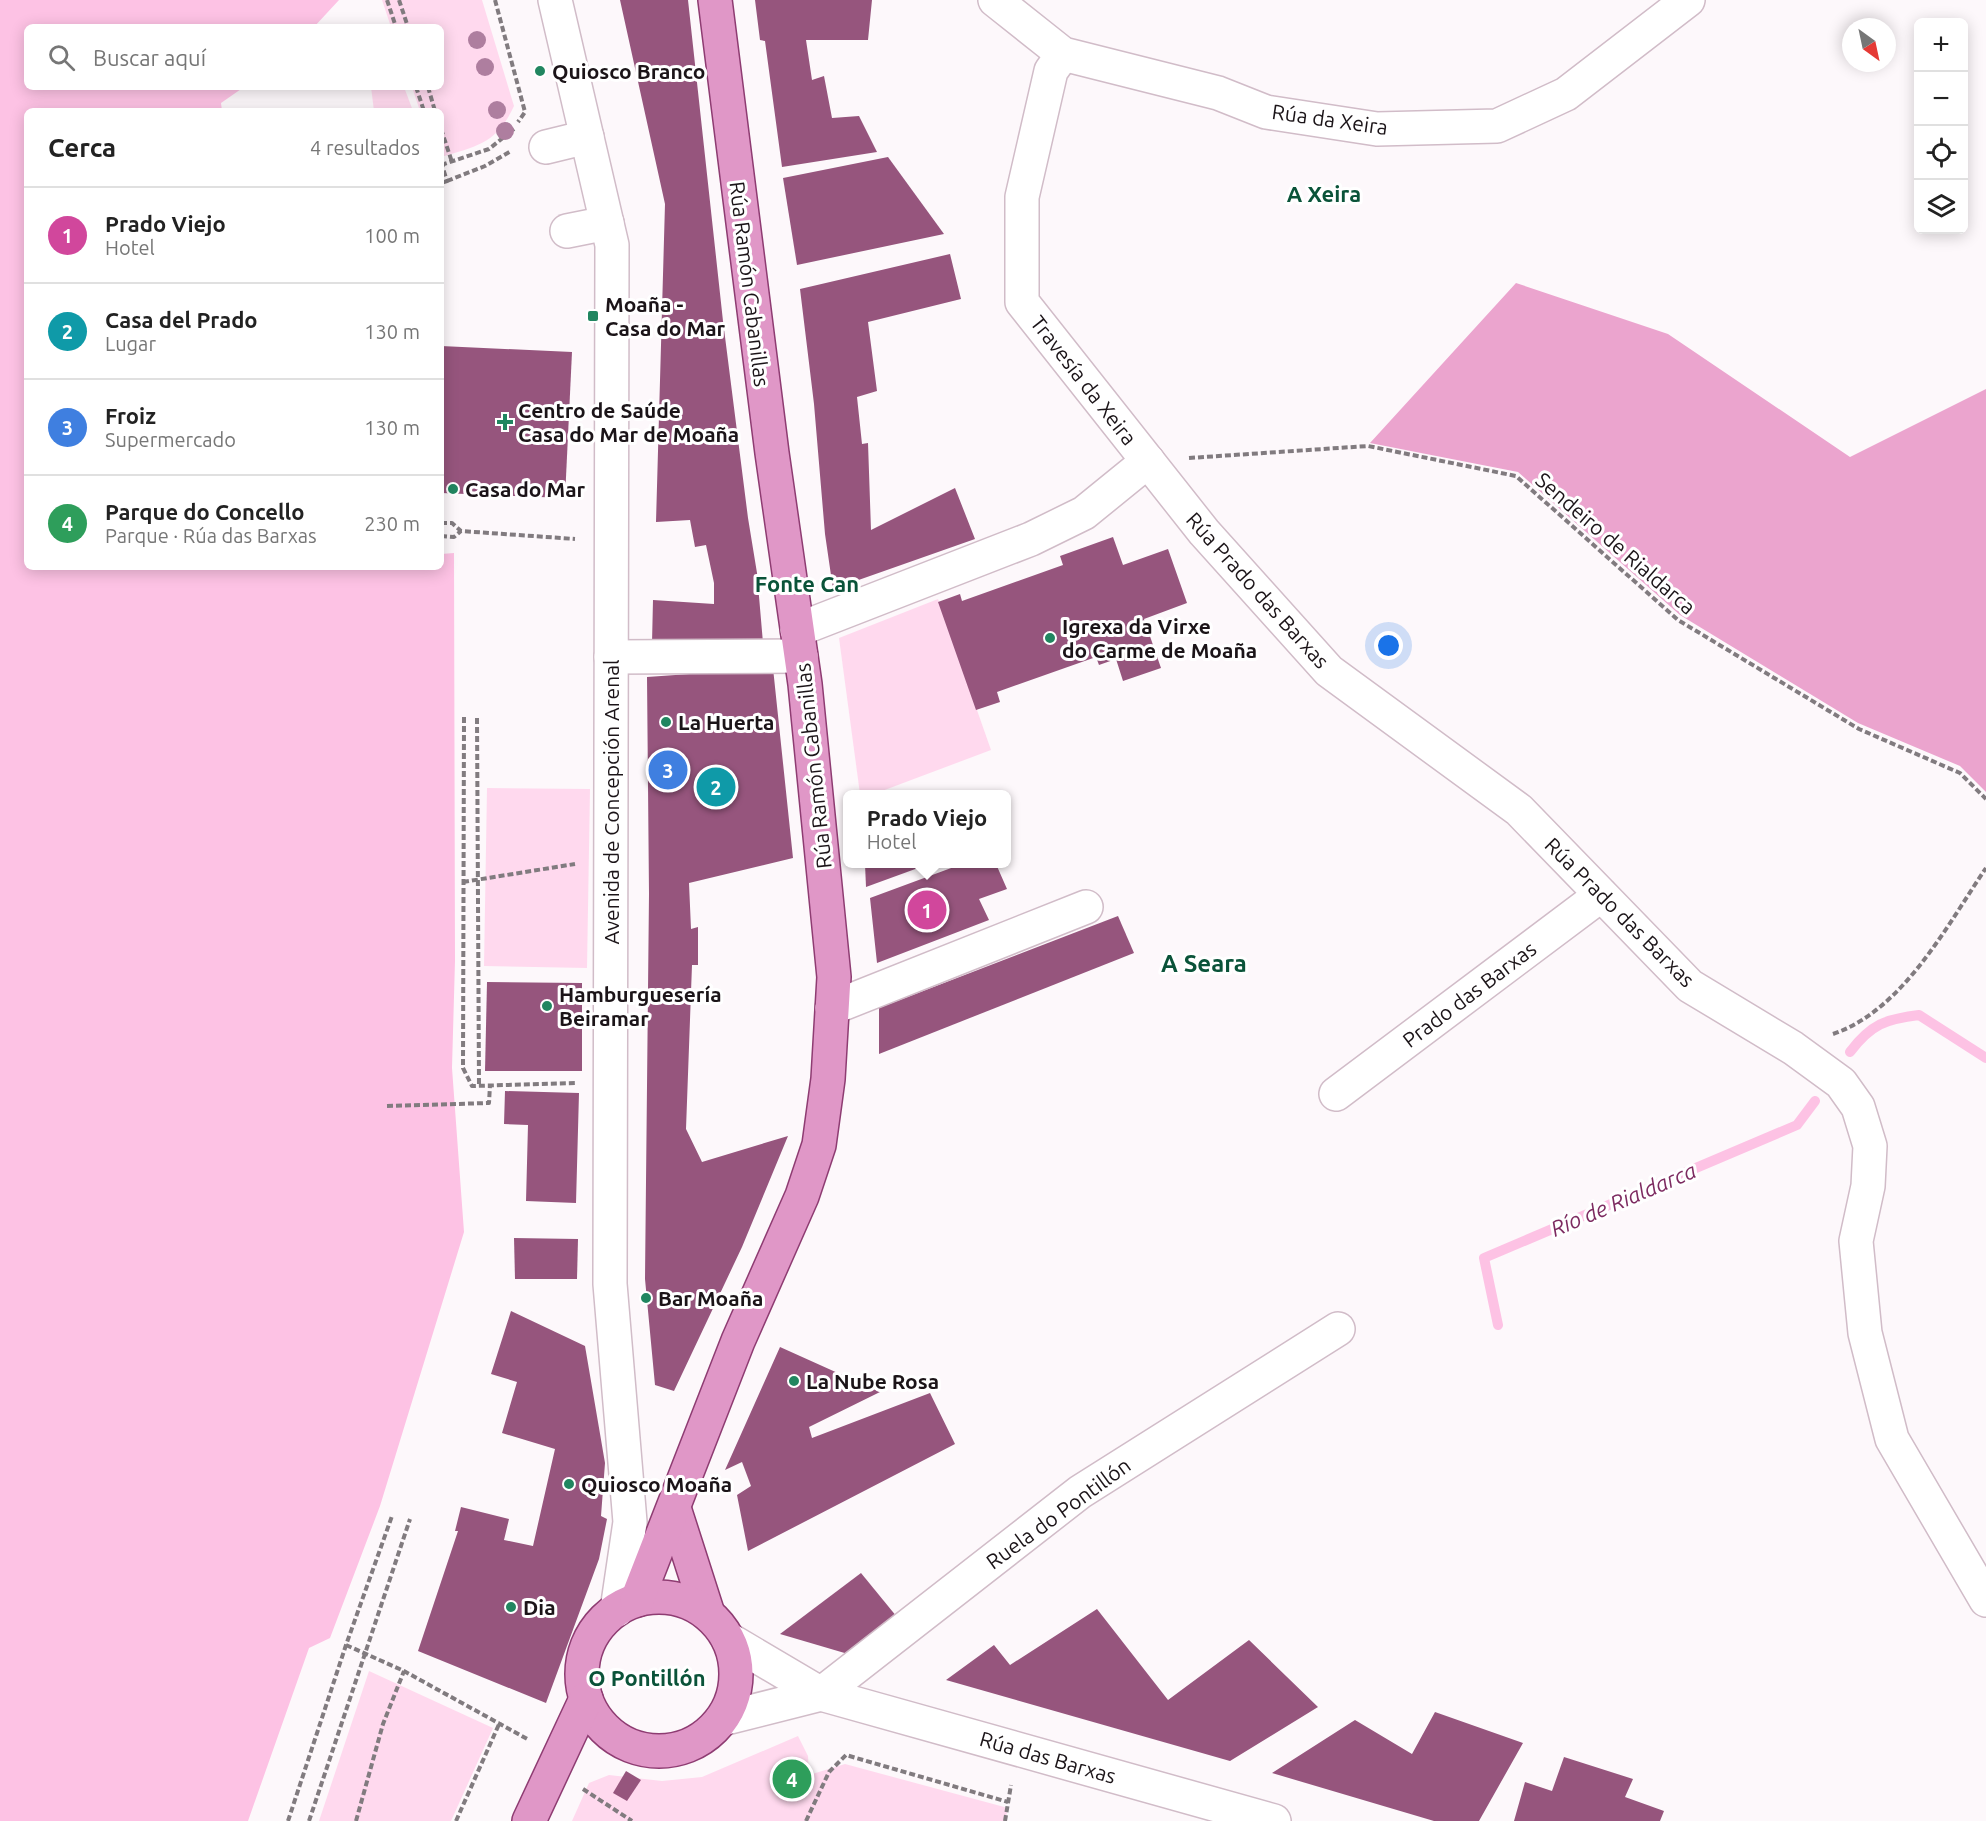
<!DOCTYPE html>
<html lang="es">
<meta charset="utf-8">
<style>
:root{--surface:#fff;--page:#f6f6f6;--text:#222;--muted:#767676;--line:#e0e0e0;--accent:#218660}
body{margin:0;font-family:Ubuntu,sans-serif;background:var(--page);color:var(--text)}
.controls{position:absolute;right:18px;top:18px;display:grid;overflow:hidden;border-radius:9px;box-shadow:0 3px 15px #0003}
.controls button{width:54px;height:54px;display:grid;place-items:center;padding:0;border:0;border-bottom:2px solid var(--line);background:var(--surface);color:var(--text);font:30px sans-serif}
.compass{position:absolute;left:1842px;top:18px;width:54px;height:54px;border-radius:50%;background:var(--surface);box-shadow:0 3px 15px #0003;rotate:147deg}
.you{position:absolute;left:1389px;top:646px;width:21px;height:21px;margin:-15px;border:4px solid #fff;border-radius:50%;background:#1a73e8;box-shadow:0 0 0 9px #1a73e833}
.badge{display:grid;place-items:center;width:39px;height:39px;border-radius:50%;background:var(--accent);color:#fff;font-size:20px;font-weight:700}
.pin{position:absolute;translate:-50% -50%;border:3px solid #fff;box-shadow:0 2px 6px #0006}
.popup{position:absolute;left:843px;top:790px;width:168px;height:78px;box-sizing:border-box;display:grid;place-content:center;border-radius:9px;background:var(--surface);filter:drop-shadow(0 2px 4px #0005);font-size:20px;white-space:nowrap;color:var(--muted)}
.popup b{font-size:22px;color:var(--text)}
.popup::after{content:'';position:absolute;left:50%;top:100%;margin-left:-12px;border:12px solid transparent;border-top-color:var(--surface)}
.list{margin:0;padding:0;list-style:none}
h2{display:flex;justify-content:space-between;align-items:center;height:78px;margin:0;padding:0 24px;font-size:26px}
h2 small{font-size:20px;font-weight:400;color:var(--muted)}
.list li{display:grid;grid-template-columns:39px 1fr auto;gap:18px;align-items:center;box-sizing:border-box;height:96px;padding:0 24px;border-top:2px solid var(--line)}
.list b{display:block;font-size:22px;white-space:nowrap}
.list p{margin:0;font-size:20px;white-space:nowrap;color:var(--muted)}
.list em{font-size:20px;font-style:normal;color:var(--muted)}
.icon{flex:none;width:33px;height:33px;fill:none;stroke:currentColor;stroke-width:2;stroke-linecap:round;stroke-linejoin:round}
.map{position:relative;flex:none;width:1986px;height:1821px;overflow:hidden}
.search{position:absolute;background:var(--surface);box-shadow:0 3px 15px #0003;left:24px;top:24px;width:420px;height:66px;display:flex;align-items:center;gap:15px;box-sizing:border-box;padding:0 21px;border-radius:9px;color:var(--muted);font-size:22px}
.panel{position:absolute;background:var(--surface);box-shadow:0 3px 15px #0003;left:24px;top:108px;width:420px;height:462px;border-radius:9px}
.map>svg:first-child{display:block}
</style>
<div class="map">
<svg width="1986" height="1821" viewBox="0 0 1986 1821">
<rect width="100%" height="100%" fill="#fdf8fb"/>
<g fill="#ffd9ee">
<path d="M382 0H482L514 106C497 143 478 146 441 157V111H420L412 87H441V27H391Z"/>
<path d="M371 87H404L413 111H374Z"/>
<path d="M938 599 991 750 874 794H860L839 638Z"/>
<path d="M487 788 590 789 587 968 484 966Z"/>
<path d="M369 1671 493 1728 451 1821H319Z"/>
<path d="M798 1736 808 1756 809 1775 845 1764 1008 1808 1005 1821H572L589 1783 609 1775 662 1781 702 1777Z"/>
</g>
<path fill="#eba4ce" d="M1516 283 1668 334 1850 457 1986 389V792L1960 766 1858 723 1680 615 1518 472 1370 443Z"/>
<path fill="#fdc2e4" d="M0 0H339L314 27H27V87H244L221 103 222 111H27V567H441V554L454 553 455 961 452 1068 464 1232 380 1506 330 1638 309 1648 248 1821H0Z"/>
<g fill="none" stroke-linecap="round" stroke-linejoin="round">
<g stroke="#fdc2e4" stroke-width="10">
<path d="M1850 1052C1871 1024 1886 1019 1919 1015L1986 1058"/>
<path d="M1498 1325 1484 1258 1797 1125 1815 1101"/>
</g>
</g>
<g fill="#96557d">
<path d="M620 0H688L723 321 748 518 757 573 763 643H652L653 600 714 604V583L706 545 695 547 690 520 656 522 665 204Z"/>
<path d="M755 0H872L868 40H806L812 80 824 76 832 118 859 116 877 152 782 167 765 41 760 40Z"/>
<path d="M888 157 944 234 797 265 783 178Z"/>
<path d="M950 254 961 299 868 322 877 391 857 397 862 444 868 443 871 530 955 488 975 539 833 589 825 534 814 404 800 289Z"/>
<path d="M441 346 572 352 565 498 441 493Z"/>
<path d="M1113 537 1123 565 1168 549 1187 603 1144 619 1161 668 1123 681 1116 659 1099 665 1096 657 997 692 1000 702 976 710 938 602 960 594 962 601 1063 565 1060 556Z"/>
<path d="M773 668 793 858 689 883 691 929 698 927V965H692L686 1129 702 1162 788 1136 742 1247 674 1391 655 1385 645 1279 649 894 647 677Z"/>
<path d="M865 864H929L866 887Z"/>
<path d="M962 864H996L1007 889 979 899 989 920 877 963 870 898Z"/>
<path d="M1118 916 1134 953 879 1054V1008Z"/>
<path d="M487 982 582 983V1071H485Z"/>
<path d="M505 1091 579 1093 576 1203 526 1201 528 1125 504 1124Z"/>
<path d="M514 1238 578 1239 577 1279H515Z"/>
<path d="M511 1311 585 1346 605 1463 601 1516 607 1519 599 1559 546 1703 418 1651 458 1531H455L461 1507 509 1519 504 1540 533 1546 555 1449 502 1433 517 1382 491 1374Z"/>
<path d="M780 1347 880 1392 809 1427 812 1438 930 1393 955 1444 748 1551 737 1495 751 1486 742 1462 725 1470Z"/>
<path d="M861 1573 897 1617 848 1654 780 1634Z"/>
<path d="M1097 1609 1168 1700 1249 1640 1318 1707 1230 1761 946 1680 994 1645 1010 1665Z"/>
<path d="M1435 1712 1523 1743 1479 1821H1434L1272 1773 1355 1720 1412 1754Z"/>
<path d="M1564 1757 1633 1779 1625 1797 1664 1811 1660 1821H1514L1525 1782 1552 1791Z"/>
<path d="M626 1771 641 1780 627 1801 613 1793Z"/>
</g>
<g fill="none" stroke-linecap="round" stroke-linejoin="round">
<g stroke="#d1bcc8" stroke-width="36">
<g id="minor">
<path d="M555 0 612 245 610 1284 630 1522 617 1610"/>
<path d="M995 0 1063 54 1218 93 1266 112 1377 129 1497 126 1566 94 1688 0"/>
<path d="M1063 54 1051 71 1022 197V302L1204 532 1329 671 1519 810 1690 986 1793 1048 1841 1083 1858 1107 1870 1146 1868 1186 1856 1241 1865 1333 1892 1439 1986 1600"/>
<path d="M546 147 587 137"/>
<path d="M567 231 607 223"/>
<path d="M797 630 1031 539 1084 513 1148 461"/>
<path d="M611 657 801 656"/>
<path d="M832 1008 1086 907"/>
<path d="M1336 1094 1601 895"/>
<path d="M728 1639 821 1694 1274 1821"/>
<path d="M722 1719 821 1694 1080 1492 1338 1329"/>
</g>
</g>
<g stroke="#8e3c72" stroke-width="36">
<g id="major">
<path d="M674 1508 708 1614"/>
<circle cx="659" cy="1674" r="77"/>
<path d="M637 1600 738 1341 802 1196 819 1145 828 1079 834 977 805 684 772 453 715 0"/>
<path d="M529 1821 586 1699"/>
</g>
</g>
<g stroke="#817b7f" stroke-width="4" stroke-dasharray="6 3" stroke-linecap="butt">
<path d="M387 0 396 27"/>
<path d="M399 0 408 27"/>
<path d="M495 0 525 112 518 122"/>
<path d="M416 87 424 111"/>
<path d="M428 87 435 111"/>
<path d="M441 129 452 162"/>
<path d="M441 162 447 181 441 183"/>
<path d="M441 165 489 149 514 129"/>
<path d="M447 181 485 166 511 151"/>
<path d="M1189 458 1368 446 1516 476 1678 620 1859 729 1960 773 1986 799"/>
<path d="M441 523H452L461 531 575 539"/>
<path d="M441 536 454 537 461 531"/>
<path d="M464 717 463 1068 472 1086 577 1083"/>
<path d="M477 718 479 1086"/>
<path d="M463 882 575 864"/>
<path d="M1833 1034C1903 1010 1946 927 1986 868"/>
<path d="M387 1106 489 1103 490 1085"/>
<path d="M346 1645 404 1671 529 1740"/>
<path d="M583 1789 632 1821"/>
<path d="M288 1821 346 1645 392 1516"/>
<path d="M309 1821 410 1519"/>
<path d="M356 1821 383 1724 404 1671"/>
<path d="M456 1821 500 1722"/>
<path d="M806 1821 829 1772 846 1755 1008 1802"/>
<path d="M1005 1821 1011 1785"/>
</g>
<use href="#minor" stroke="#fff" stroke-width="33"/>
<use href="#major" stroke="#e097c7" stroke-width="33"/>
</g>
<g fill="#ae7e9f">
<circle cx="477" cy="40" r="9"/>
<circle cx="485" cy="67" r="9"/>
<circle cx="497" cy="110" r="9"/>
<circle cx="505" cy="131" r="9"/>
</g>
<g fill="#218660" stroke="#fff" stroke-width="2">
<circle cx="540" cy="71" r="6"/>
<rect x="587" y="310" width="12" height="12" rx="3"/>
<path d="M502 413h6v6h6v6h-6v6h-6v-6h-6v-6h6z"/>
<circle cx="453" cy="489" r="6"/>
<circle cx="1050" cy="638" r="6"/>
<circle cx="666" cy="722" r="6"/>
<circle cx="547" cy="1006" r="6"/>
<circle cx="646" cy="1298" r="6"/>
<circle cx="794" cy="1381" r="6"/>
<circle cx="569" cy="1484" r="6"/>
<circle cx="511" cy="1607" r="6"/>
</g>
<g text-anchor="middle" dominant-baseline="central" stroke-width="6" stroke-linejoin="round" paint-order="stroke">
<g font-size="21" font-weight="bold" fill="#1b1418" stroke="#fff" text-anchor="start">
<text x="552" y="71">Quiosco Branco</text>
<text x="605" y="304">Moaña -<tspan x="605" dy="24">Casa do Mar</tspan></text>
<text x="518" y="410">Centro de Saúde<tspan x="518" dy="24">Casa do Mar de Moaña</tspan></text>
<text x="465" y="489">Casa do Mar</text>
<text x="1062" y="626">Igrexa da Virxe<tspan x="1062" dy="24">do Carme de Moaña</tspan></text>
<text x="678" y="722">La Huerta</text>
<text x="559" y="994">Hamburguesería<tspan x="559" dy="24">Beiramar</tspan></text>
<text x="658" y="1298">Bar Moaña</text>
<text x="806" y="1381">La Nube Rosa</text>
<text x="581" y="1484">Quiosco Moaña</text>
<text x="523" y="1607">Dia</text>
</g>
<g font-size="21" fill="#1b1418" stroke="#fff">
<text transform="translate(1330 119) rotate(8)">Rúa da Xeira</text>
<text transform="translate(750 284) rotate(83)">Rúa Ramón Cabanillas</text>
<text transform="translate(1084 380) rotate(52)">Travesía da Xeira</text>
<text transform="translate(1616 543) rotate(41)">Sendeiro de Rialdarca</text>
<text transform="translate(1258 590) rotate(48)">Rúa Prado das Barxas</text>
<text transform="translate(813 766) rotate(-96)">Rúa Ramón Cabanillas</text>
<text transform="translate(611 802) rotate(-90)">Avenida de Concepción Arenal</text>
<text transform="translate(1620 912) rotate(45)">Rúa Prado das Barxas</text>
<text transform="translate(1469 994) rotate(-37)">Prado das Barxas</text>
<text transform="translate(1058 1513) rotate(-36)">Ruela do Pontillón</text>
<text transform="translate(1048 1757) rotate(16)">Rúa das Barxas</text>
</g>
<g font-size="22" font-weight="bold" fill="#0a5339" stroke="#fff">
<text x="1324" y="193">A Xeira</text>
<text x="807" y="583">Fonte Can</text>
<text x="647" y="1677">O Pontillón</text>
</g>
<g font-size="22" font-style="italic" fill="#7d2b61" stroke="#fff">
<text transform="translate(1623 1199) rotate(-23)">Río de Rialdarca</text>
</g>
<g font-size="24" font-weight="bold" fill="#0a5339" stroke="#fff">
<text x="1204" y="963">A Seara</text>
</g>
</g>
</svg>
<div class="controls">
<button>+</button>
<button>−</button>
<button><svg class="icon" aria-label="locate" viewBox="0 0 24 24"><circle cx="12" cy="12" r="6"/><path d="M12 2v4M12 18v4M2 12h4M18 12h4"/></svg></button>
<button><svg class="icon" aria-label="layers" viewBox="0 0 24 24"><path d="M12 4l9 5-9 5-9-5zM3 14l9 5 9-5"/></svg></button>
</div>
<svg class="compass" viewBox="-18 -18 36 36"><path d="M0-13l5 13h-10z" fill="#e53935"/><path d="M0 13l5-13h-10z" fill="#767676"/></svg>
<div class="you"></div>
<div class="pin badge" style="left:927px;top:910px;background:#d1479c">1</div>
<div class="popup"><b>Prado Viejo</b>Hotel</div>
<div class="pin badge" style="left:716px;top:787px;background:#0f9aa8">2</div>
<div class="pin badge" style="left:668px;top:770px;background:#3f7fe0">3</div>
<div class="pin badge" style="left:792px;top:1779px;background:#2e9e5b">4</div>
<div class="search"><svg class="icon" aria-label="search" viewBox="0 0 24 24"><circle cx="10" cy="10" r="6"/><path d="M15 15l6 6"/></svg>Buscar aquí</div>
<section class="panel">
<h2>Cerca<small>4 resultados</small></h2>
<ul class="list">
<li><span class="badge" style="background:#d1479c">1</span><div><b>Prado Viejo</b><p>Hotel</p></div><em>100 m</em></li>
<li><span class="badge" style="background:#0f9aa8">2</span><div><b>Casa del Prado</b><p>Lugar</p></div><em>130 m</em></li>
<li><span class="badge" style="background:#3f7fe0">3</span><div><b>Froiz</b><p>Supermercado</p></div><em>130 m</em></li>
<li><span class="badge" style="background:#2e9e5b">4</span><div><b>Parque do Concello</b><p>Parque · Rúa das Barxas</p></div><em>230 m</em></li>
</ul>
</section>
</div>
